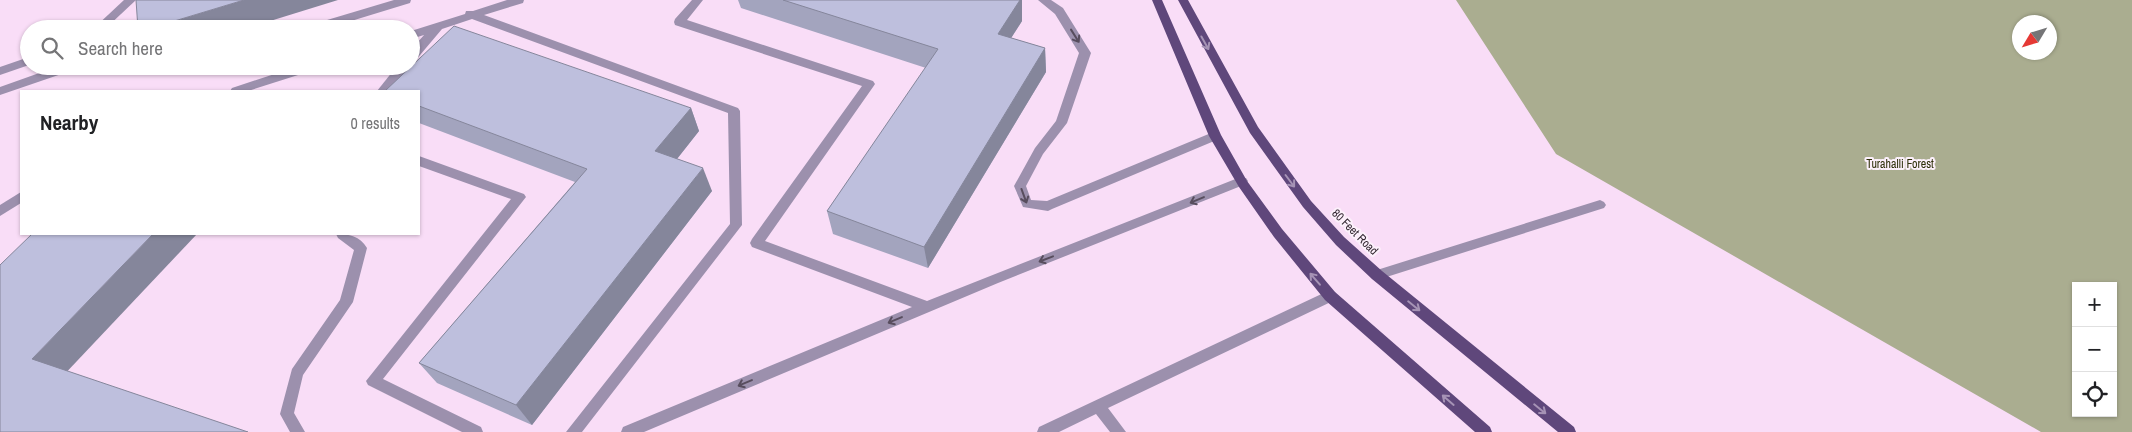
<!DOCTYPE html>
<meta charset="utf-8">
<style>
:root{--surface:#fff;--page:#f2f2f2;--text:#202124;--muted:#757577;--line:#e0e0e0}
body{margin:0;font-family:"Archivo Narrow",sans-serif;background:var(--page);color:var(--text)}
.controls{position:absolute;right:15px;bottom:15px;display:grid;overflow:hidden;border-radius:0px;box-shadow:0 1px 4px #0004}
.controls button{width:45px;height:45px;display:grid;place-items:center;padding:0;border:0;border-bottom:1px solid var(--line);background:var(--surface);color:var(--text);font:25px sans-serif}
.compass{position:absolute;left:2012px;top:15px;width:45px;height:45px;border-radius:50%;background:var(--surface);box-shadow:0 1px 4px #0004;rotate:232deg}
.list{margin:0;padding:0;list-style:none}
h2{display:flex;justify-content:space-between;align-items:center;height:65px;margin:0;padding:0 20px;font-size:21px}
h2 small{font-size:16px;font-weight:400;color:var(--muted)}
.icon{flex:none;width:28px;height:28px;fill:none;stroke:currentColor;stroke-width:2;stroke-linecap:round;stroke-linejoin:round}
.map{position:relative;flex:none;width:2132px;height:432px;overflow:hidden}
.search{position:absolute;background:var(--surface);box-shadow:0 1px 4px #0004;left:20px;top:20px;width:400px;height:55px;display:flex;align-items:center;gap:12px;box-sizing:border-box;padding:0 18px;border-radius:28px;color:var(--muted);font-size:19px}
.panel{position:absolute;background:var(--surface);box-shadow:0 1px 4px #0004;left:20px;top:90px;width:400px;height:145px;border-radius:0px}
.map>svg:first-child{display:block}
</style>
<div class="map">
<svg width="2132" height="432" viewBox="0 0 2132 432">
<rect width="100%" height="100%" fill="#f9ddf7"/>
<path fill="#aaad90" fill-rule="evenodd" d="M1456 0H2132V432H2041L1556 154ZM2020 22H2050V52H2020ZM2076 286H2113V413H2076Z"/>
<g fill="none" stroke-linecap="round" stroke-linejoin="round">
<g fill="#9c90ad" fill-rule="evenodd">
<path d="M124 0H136L105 29H93Z"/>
<path d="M394 0H411L410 3 325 29H306L307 26Z"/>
<path d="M507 0H524L523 3 484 15 738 108 740 111 742 225 582 432H566L730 224 728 113 472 19 442 29 415 61 411 62V50L424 35 411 39V31L465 14 466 11H473Z"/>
<path d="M692 0H703L687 20 873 81 875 84 873 87 765 241 927 301 1238 178H1246L1248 181 1246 184 998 283 644 432H621L623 427 912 307 752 247 750 243 752 239 862 86 675 25 674 22 675 19Z"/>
<path d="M1038 0H1051L1063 8 1091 53 1067 123 1043 154 1026 186 1031 200 1047 201 1211 133H1219L1221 136 1219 139 1052 209 1048 211 1023 207 1014 186 1035 148 1056 121 1079 53 1055 14Z"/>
<path d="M29 57V65L0 75V67Z"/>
<path d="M59 66H78L76 69 0 95V87Z"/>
<path d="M299 66H319L317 69 248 91H230L232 88Z"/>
<path d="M397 66H410L389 91H377Z"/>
<path d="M419 156 524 194 526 197 383 379 481 427 483 432H462L368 385 366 381 511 199 419 166Z"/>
<path d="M21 192V203L0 216V205Z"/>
<path d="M1600 200 1604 202 1606 205 1604 208 1377 280 1372 279 1371 275 1372 271 1377 270Z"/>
<path d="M336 234C349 234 360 236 367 248L353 302 303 375 294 413 305 432H290L280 414 292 369 340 300 354 250 338 238Z"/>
<path d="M1330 290 1335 292 1337 296 1335 300 1108 408 1126 432H1110L1096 414 1059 432H1037L1039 427Z"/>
</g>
<g fill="#5f477b" fill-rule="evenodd">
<path d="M1152 0H1162L1221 135 1247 181 1282 229 1335 292 1490 427 1492 432H1475L1325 300 1274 237 1239 187 1209 136Z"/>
<path d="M1178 0H1188L1258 127 1311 201 1344 237 1382 271 1574 427 1576 432H1558L1372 279 1336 245 1303 207 1250 133Z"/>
</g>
</g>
<g fill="#a3a4be">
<path d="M738 0H1022V21L1011 38 1045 48 1046 72 928 268 833 234 827 211 926 68 741 8Z"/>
<path d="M419 91 691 108 699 131 677 159 712 191 532 425 437 383 419 363 575 182 419 123Z"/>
</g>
<g fill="#85869b">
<path d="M244 0H338L244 29H148Z"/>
<path d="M1020 0H1022V21L999 57 998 34Z"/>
<path d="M1045 48 1046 72 928 268 924 247Z"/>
<path d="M691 108 699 131 665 174 655 151Z"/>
<path d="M703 168 712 191 532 425 516 405Z"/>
<path d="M153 234H197L60 379 32 359Z"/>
</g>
<g fill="#bebfdd" stroke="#85869b">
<path d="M136 0H244L148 29H138Z"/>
<path d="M783 0H1020L998 34 1045 48 924 247 827 211 938 49Z"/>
<path d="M454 26 691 108 655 151 703 168 516 405 419 363 587 169 419 106V91H385Z"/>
<path d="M32 234H153L32 359 248 432H0V265Z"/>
</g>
<defs><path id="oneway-shaft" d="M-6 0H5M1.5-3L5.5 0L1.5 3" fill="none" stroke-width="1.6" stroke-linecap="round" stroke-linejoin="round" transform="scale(1.25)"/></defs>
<g stroke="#584d5e">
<use href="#oneway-shaft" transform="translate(1075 36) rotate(58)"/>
<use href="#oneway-shaft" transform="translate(1024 196) rotate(70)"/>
<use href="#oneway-shaft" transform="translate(1197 200) rotate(157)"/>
<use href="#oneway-shaft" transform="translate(1046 259) rotate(159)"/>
<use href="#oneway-shaft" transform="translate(895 320) rotate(157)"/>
<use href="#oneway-shaft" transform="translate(745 383) rotate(157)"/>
</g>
<g stroke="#a693b5">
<use href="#oneway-shaft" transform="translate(1205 43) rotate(61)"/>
<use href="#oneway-shaft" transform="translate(1290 181) rotate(53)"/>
<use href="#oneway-shaft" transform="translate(1315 279) rotate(-131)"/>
<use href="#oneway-shaft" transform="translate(1414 306) rotate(39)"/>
<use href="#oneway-shaft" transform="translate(1448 400) rotate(-139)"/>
<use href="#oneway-shaft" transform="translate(1540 409) rotate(39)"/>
</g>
<g text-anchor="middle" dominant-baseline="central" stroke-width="4" stroke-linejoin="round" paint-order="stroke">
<g font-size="12" fill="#2c2e07" stroke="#fcf0fb">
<text x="1900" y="164">Turahalli Forest</text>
</g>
<g font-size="12" fill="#342933" stroke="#fcf0fb">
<text transform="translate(1355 232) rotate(45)">80 Feet Road</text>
</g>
</g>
</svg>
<div class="controls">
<button>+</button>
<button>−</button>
<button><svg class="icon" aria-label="locate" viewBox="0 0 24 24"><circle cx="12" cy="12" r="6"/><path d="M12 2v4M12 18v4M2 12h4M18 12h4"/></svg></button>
</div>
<svg class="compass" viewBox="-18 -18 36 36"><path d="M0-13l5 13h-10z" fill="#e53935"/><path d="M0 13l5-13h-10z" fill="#757577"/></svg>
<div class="search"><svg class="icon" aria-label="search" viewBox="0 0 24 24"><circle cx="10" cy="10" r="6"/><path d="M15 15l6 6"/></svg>Search here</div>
<section class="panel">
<h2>Nearby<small>0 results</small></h2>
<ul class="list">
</ul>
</section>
</div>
